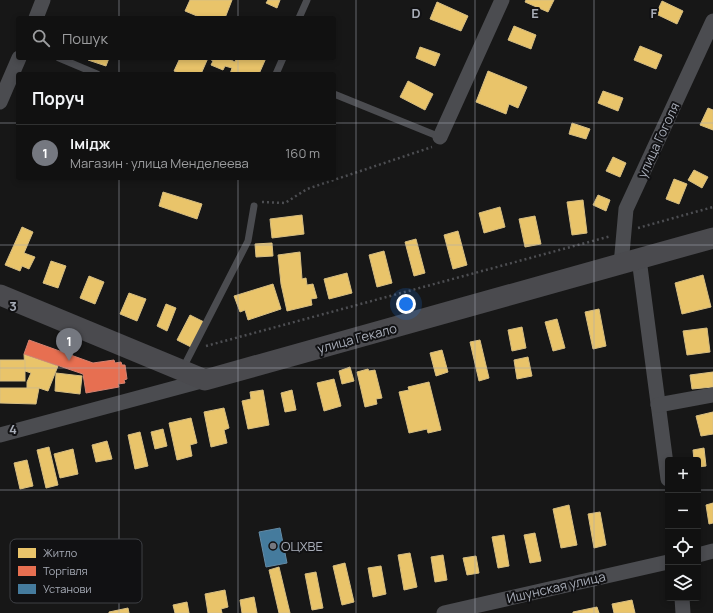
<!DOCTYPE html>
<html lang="uk">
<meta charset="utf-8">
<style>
:root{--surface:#111;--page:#1e1f1f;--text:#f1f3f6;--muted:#9c9d9f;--line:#303131;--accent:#757880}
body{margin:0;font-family:Manrope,sans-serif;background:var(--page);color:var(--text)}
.controls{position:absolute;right:12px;bottom:12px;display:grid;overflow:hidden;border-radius:4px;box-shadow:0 2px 6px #0003}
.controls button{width:36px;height:36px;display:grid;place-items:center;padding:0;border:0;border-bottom:1px solid var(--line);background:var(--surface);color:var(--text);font:20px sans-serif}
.you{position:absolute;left:406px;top:304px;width:14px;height:14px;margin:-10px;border:3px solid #fff;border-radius:50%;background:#1a73e8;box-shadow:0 0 0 6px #1a73e833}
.badge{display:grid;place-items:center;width:26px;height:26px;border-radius:50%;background:var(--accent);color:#fff;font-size:13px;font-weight:700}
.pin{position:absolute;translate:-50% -33px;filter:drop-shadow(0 1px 2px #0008)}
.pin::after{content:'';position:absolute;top:21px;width:14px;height:12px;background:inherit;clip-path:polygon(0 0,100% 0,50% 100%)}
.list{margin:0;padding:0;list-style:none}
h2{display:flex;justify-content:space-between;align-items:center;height:52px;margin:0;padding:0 16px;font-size:17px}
h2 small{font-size:13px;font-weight:400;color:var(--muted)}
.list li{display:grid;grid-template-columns:26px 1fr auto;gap:12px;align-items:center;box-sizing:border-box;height:56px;padding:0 16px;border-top:1px solid var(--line)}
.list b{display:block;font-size:15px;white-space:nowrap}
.list p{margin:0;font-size:13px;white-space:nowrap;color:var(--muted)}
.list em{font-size:13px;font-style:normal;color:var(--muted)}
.icon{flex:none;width:22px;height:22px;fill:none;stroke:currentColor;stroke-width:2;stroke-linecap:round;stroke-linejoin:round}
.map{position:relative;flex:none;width:713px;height:613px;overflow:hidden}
.search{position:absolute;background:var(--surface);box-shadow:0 2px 6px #0003;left:16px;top:16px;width:320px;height:44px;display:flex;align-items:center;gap:10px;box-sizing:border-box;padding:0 14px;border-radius:4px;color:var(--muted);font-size:15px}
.panel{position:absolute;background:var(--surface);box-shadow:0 2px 6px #0003;left:16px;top:72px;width:320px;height:108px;border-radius:4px}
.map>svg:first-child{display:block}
</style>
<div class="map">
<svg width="713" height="613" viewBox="0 0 713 613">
<rect width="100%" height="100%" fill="#171717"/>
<g fill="#e9c46a" stroke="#d6bd81">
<path d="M190 0H232L225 18H196L197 16 185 11Z"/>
<path d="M268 0H280L277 8 266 3Z"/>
<path d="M526 0H554L548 12 525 2Z"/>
<path d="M662 1 683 11 677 24 656 14Z"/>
<path d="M437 2 468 16 461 31 430 19Z"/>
<path d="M514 26 536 35 531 49 508 40Z"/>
<path d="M640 46 662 55 656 69 634 60Z"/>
<path d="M420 47 440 54 435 66 416 58Z"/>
<path d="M88 58H109L106 66 88 60Z"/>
<path d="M180 58H230L229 59 235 62 236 58H266L259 74H230L232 68 225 66 223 70 211 65 213 61 208 58 201 74H181L174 71Z"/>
<path d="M488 71 527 87 518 108 509 104 506 114 476 102Z"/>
<path d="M408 81 433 94 425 110 400 97Z"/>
<path d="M603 91 623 98 618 111 598 103Z"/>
<path d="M708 108 713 110V130L700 125Z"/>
<path d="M572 123 590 129 586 139 569 134Z"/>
<path d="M613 157 626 163 620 177 606 171Z"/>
<path d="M694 170 708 177 702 188 688 180Z"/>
<path d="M674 179 687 184 679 204 666 199Z"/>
<path d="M163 192 202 204 197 219 159 206Z"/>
<path d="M598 195 610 200 606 211 593 205Z"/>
<path d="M583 200 587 233 572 235 567 202Z"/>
<path d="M500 207 505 227 484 233 479 213Z"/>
<path d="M302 215 304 234 272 238 270 219Z"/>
<path d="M535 216 541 244 525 247 519 219Z"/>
<path d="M22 227 33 232 24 253 35 257 29 269 22 266 20 271 5 265Z"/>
<path d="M458 231 467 265 453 269 444 235Z"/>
<path d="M416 239 425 273 414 276 405 242Z"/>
<path d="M272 243 273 256 256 257 255 244Z"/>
<path d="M384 251 392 283 377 287 369 255Z"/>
<path d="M300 252 302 279 306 278 307 285 313 284 317 298 311 299 312 305 287 311 281 284 278 255Z"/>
<path d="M51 261 66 266 58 288 43 283Z"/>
<path d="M347 273 352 293 329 299 324 279Z"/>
<path d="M703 275 711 307 682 314 675 283Z"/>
<path d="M89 276 104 282 95 304 80 298Z"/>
<path d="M273 284 281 309 248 320 245 310 240 312 234 296Z"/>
<path d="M129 293 146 299 137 321 120 314Z"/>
<path d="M166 304 176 308 167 331 157 326Z"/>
<path d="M599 309 606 346 593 349 585 312Z"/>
<path d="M190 315 204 322 191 347 177 340Z"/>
<path d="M557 319 565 348 553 351 545 322Z"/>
<path d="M522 327 526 348 512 351 508 330Z"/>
<path d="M707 328 710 352 687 355 683 331Z"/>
<path d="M480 340 489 378 479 381 470 342Z"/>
<path d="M442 350 448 372 436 376 430 353Z"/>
<path d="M24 354 58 366 48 391 39 388H27V382L31 373 25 371Z"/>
<path d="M528 357 532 376 517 379 514 360Z"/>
<rect x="0" y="360" width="25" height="21"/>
<path d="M350 367 354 381 342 384 339 371Z"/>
<path d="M368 369 369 371 375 370 382 398 376 399 377 404 365 407 357 372Z"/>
<path d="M713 372V387L692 389 690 375Z"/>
<path d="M56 373 82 376 80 394 55 391Z"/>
<path d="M334 379 341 406 324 411 317 383Z"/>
<path d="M429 382 441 430 428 433 427 429 409 433 399 392 409 390 408 387Z"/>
<path d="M0 388H39L36 404 0 403Z"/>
<path d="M263 390 269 425 248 429 242 401 251 399 250 392Z"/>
<path d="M292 390 296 410 285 412 281 393Z"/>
<path d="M224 408 229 428 224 430 227 443 211 447 204 412Z"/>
<path d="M713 412V434L701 436 696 416Z"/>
<path d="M191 418 197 443 190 445 192 456 177 460 169 423Z"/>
<path d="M163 429 167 446 155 449 151 432Z"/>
<path d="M140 432 148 466 135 469 128 435Z"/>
<path d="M107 441 112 459 96 462 92 445Z"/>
<path d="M49 447 58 485 46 488 37 450Z"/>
<path d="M704 448 706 466 698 467V460H694L693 450Z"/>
<path d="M73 449 78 474 60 478 54 454Z"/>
<path d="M27 460 33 486 20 489 14 463Z"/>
<path d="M713 503V523L709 524 706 505Z"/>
<path d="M569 505 577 545 561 548 553 509Z"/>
<path d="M600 512 606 545 594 548 588 514Z"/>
<path d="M535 533 541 561 530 563 524 535Z"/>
<path d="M504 535 509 566 498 568 492 537Z"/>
<path d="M410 553 417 587 404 590 398 555Z"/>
<path d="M443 555 447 580 435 582 431 557Z"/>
<path d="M476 556 479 573 467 575 463 558Z"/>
<path d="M345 563 354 602 342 605 333 566Z"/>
<path d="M381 566 386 594 373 597 368 568Z"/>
<path d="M279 567 290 613H279L269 570Z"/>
<path d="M316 572 323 608 312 610 305 574Z"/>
<path d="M225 590 228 607 221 609 222 613H208L205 594Z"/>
<path d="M254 597 257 613H242L240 600Z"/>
<path d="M632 600 635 613H614L612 604Z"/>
<path d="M187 602 189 613H175L173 605Z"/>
<path d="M597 607 599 613H573V612Z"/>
<path d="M128 608 129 613H109V612Z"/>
</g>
<path fill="#e76f51" stroke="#d48270" d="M29 340 93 363 114 360 115 363 121 362 122 365H125L127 379 124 380 125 383 118 384 119 387 86 393 83 374 24 354Z"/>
<path fill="#457b9d" stroke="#638aa5" d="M280 528 287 563 266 567 259 532Z"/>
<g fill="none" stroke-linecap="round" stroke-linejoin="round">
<g stroke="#4d4e52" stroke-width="2.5" stroke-dasharray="2 3" stroke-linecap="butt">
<path d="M262 202 285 203 307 189 432 147"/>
<path d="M638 228 713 207"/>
<path d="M206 346 611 236"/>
</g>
<g stroke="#4b4c50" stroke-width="7">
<path d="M299 18 307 0"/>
<path d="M59 58 97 74"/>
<path d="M276 74 283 58"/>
<path d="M334 94 440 137"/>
<path d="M183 368 248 241 254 206"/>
</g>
<g stroke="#4b4c50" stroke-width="15">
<path d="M36 18 43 0"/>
<path d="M0 102 19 58"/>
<path d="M440 137 502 0"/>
<path d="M639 259 668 479"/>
<path d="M621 265 626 209 713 21"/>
<path d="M658 405 713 395"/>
<path d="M0 435 205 380"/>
<path d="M698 555 713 551"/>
<path d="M682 598 683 613"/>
<path d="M444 613 668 562"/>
</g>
<path stroke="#4a4a4e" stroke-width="21" d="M0 295 205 380 713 238"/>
</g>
<path fill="none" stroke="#a8adb8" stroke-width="1" stroke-opacity="0.55" d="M119 0V18M238 0V18M356 0V613M475 0V613M594 0V613M119 58V74M238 58V74M0 123H18M334 123H713M119 178V613M238 178V613M0 245H713M0 368H713M0 490H668M698 490H713"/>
<circle fill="#757880" stroke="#111113" stroke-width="1.5" cx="273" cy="546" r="4"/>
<g text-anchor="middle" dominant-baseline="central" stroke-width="4" stroke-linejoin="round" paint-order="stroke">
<g font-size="13" fill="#a8adb8" stroke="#111113">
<text transform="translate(658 140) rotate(-65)">улица Гоголя</text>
<text transform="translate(357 338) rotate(-15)">улица Гекало</text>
<text transform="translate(556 587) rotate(-13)">Ишунская улица</text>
</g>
<g font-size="13" fill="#a8adb8" stroke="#111113" text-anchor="start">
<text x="281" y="546">ОЦХВЕ</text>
</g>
</g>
<rect x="10" y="539" width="132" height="64" rx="6" fill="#111113" stroke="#3e4045" stroke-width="1"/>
<rect x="18" y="548" width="18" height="10" fill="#e9c46a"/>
<rect x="18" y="566" width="18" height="10" fill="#e76f51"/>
<rect x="18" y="584" width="18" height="10" fill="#457b9d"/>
<g font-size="11" fill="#a8adb8">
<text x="43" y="557">Житло</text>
<text x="43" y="575">Торгівля</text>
<text x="43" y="593">Установи</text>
</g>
<g font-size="13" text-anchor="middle" font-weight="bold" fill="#a8adb8" stroke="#111113" stroke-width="4" stroke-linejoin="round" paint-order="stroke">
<text x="416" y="18">D</text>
<text x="535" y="18">E</text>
<text x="654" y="18">F</text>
<text x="13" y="311">3</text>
<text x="13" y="434">4</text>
</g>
</svg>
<div class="controls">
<button>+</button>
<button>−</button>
<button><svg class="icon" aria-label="locate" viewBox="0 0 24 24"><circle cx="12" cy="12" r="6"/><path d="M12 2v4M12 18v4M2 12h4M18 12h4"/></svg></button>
<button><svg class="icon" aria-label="layers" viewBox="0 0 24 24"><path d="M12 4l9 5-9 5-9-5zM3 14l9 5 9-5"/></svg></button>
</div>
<div class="you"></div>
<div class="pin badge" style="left:69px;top:361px">1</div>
<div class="search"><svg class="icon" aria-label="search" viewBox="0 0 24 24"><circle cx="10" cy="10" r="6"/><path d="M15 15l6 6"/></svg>Пошук</div>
<section class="panel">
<h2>Поруч<small></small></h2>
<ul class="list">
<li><span class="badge">1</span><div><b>Імідж</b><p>Магазин · улица Менделеева</p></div><em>160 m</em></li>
</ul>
</section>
</div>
